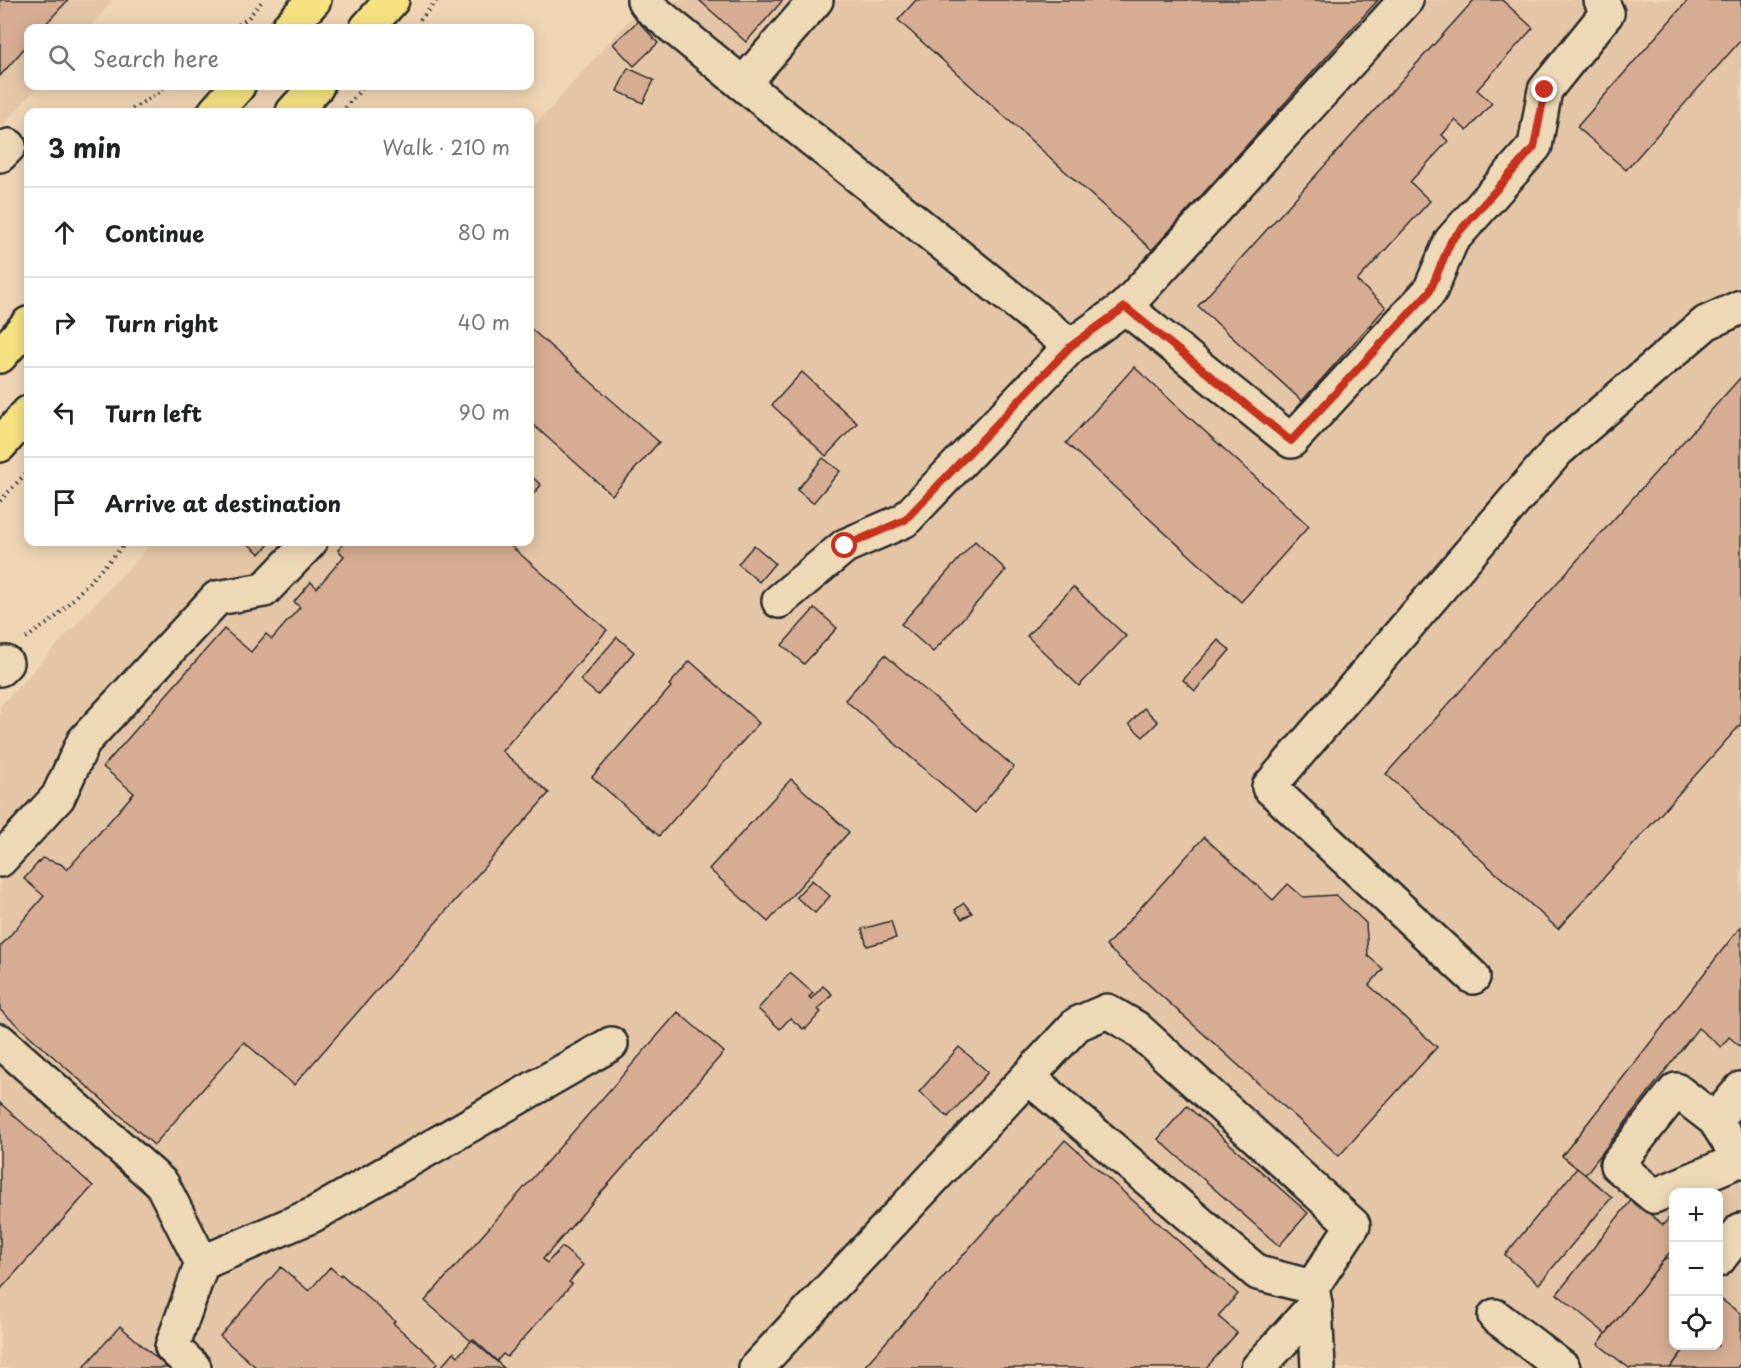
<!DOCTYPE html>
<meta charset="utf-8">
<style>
:root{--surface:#fff;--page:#f2f2f2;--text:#202124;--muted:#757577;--line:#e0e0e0}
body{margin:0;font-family:"Playpen Sans",sans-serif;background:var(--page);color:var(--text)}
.controls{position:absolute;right:18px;bottom:18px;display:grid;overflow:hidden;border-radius:12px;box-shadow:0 3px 15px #0003}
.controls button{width:54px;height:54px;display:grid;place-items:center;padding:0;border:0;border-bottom:2px solid var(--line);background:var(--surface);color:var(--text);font:30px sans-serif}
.stop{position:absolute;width:18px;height:18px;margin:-14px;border:4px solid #c8321e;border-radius:50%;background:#fff}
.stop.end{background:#c8321e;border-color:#fff;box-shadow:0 2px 6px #0008}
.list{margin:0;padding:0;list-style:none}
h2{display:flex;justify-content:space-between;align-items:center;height:78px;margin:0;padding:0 24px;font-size:26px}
h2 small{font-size:20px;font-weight:400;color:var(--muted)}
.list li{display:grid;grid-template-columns:39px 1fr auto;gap:18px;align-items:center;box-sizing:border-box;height:90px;padding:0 24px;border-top:2px solid var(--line)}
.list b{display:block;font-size:22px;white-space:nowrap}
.list em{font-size:20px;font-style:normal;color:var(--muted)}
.icon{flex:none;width:33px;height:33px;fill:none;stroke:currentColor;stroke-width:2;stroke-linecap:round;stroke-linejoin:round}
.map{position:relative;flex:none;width:1741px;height:1368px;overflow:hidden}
.search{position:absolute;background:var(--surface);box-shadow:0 3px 15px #0003;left:24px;top:24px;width:510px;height:66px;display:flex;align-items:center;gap:15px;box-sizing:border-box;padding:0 21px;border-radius:12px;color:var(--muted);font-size:22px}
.panel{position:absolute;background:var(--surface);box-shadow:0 3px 15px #0003;left:24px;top:108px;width:510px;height:438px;border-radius:12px}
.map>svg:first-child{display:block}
</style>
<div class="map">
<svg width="1741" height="1368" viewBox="0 0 1741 1368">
<rect width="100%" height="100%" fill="#f0d5b4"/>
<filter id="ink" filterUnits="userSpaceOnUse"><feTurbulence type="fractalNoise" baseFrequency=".0167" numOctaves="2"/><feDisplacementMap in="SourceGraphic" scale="12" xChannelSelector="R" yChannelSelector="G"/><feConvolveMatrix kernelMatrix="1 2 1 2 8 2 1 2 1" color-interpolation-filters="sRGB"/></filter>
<g filter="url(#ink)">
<g fill="#e4c6a7" fill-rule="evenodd">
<path d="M0 0H113L88 28H28V86H38L0 129Z"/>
<path d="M647 0H1741V1368H0V706L153 542H530V131ZM1674 1192H1718V1346H1674Z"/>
</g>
<g fill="#d6ad92" stroke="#2b2b2b" stroke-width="1.5">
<path d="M0 0H68L42 28H28V44L0 76Z"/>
<path d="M699 0H783L746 42Z"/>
<path d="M916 0H1378L1152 250 898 20Z"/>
<path d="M1474 0H1502L1533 28 1477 90 1492 103 1467 131 1455 120 1442 135 1448 141 1410 182 1430 201 1357 281 1386 307 1302 401 1198 306Z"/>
<path d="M1688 0H1741V40L1626 170 1577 127Z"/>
<path d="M638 21 658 43 634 66 613 44Z"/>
<path d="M628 68 654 80 643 103 617 91Z"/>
<path d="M530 328 659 442 612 495 530 422Z"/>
<path d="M1134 367 1309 526 1241 602 1066 443Z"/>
<path d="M802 372 857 423 826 456 772 405Z"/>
<path d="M1741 377V724L1558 929 1386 774Z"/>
<path d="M823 458 840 471 813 503 797 490Z"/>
<path d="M530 475 541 485 530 498Z"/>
<path d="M975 541 1006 570 933 652 901 624Z"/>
<path d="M246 542H271L260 554Z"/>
<path d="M345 542H515L511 546 607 630 502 751 549 793 294 1085 244 1042 154 1145 0 1010V947L44 896 24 879 42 858 61 864 67 870 134 793 103 767 224 629 251 652 266 634 272 639 300 607 294 602 311 582 317 588 344 556 338 550Z"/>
<path d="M754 545 775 563 759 582 738 564Z"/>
<path d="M1073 587 1126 636 1079 686 1027 636Z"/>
<path d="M815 608 837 628 804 664 782 645Z"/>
<path d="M617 637 634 652 598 695 580 680Z"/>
<path d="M1218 640 1230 650 1195 691 1183 680Z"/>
<path d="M885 655 1014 767 975 813 845 700Z"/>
<path d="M690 661 759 723 659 836 592 777 671 687 669 685Z"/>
<path d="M1144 708 1158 722 1143 737 1129 724Z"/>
<path d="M791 779 849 832 768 922 709 869Z"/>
<path d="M1204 837 1273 900 1288 884 1303 897 1336 895 1366 923 1368 956 1383 969 1369 985 1437 1047 1339 1156 1106 946Z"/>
<path d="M812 880 830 896 815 913 796 897Z"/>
<path d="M964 903 972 913 962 919 955 910Z"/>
<path d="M891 921 896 938 867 946 862 929Z"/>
<path d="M1741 926V1047L1729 1037 1721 1047 1698 1028 1585 1175 1562 1156Z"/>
<path d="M790 973 813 993 809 997 811 999 823 986 832 994 818 1010 821 1012 806 1029 805 1027 803 1029 790 1018 780 1029 758 1009Z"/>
<path d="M678 1012 724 1052 543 1259 547 1263 562 1247 583 1265 569 1282 572 1284 507 1357 503 1354 497 1361 473 1339 471 1341 425 1301Z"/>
<path d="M959 1047 988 1072 948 1117 919 1092Z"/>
<path d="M0 1103 93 1186 0 1290Z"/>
<path d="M1187 1106 1308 1213 1279 1246 1158 1139Z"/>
<path d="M1065 1140 1238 1294 1218 1316 1237 1333 1206 1368H863Z"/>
<path d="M1577 1168 1612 1197 1539 1284 1505 1255Z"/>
<path d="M1632 1199 1663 1225 1674 1212V1247L1606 1334 1557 1294Z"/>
<path d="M1666 1257 1674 1262V1346H1687L1670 1368H1629L1598 1344Z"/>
<path d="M281 1267 309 1291 330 1267 340 1276 341 1274 395 1321 393 1323 438 1363 433 1368H257L220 1336Z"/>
<path d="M1722 1300 1741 1314V1362L1737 1368H1670L1687 1346H1718V1304Z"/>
<path d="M120 1326 168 1368H83Z"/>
<path d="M472 1340 504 1368H440L454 1352 458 1356Z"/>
</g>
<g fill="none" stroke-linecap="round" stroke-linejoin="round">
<g stroke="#2b2b2b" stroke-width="38">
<g id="minor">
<path d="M644 0 650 8 743 84 1071 346"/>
<path d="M743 84 816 0"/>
<path d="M0 155 9 146"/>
<path d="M1125 307 1291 441 1430 291 1451 241 1535 146 1545 90 1607 13 1601 0"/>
<path d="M779 601 845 546 905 520 1071 346 1125 307 1406 0"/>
<path d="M0 669 6 663"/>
<path d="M0 860 58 797 84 741 217 598 264 590 310 542"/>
<path d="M1473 977 1269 787 1558 450 1706 323 1741 307"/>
<path d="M0 1041 162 1184 202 1263 172 1347 194 1368"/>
<path d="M1028 1077 1258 1273 1312 1287"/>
<path d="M1715 1120 1741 1089"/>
<path d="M1739 1160 1654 1196 1617 1165 1676 1090 1715 1120 1741 1161"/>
<path d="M1718 1260 1741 1230"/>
<path d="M202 1263 313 1215 611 1044"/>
<path d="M1495 1316 1563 1368"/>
<path d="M756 1368 1077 1024 1107 1011 1136 1028 1353 1225 1312 1287 1315 1305 1318 1368"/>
<path d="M1258 1368 1315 1305"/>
</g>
</g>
<g stroke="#2b2b2b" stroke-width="38">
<g id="major">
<path d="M288 28 314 0"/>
<path d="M367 28 392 0"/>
<path d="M215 112 238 86"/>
<path d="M293 112 317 86"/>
<path d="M0 356 28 324"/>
<path d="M0 445 28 413"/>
</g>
</g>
<g stroke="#2b2b2b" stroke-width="4" stroke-dasharray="1.5 4.5" stroke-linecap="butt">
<path d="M420 20 437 0"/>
<path d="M234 28 248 18 263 0"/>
<path d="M127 112 158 93 166 86"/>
<path d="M341 112 364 86"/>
<path d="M0 501 28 471"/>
<path d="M26 638 54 619 127 542"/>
</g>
<use href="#minor" stroke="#eed9b7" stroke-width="33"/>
<use href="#major" stroke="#f7e281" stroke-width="33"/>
</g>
</g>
<g fill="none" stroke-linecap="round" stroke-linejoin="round" filter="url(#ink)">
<path stroke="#c8321e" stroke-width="8" d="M845 546 905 520 1071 346 1125 307 1291 441 1430 291 1451 241 1534 147 1545 90"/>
</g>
</svg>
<div class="controls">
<button>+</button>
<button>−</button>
<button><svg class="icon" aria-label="locate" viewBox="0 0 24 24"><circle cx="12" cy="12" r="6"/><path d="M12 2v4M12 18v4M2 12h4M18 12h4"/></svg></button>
</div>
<div class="stop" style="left:845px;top:546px"></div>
<div class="stop end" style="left:1545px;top:90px"></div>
<div class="search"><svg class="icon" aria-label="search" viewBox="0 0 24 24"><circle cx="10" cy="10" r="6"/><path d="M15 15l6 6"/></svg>Search here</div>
<section class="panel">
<h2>3 min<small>Walk · 210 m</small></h2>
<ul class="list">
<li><svg class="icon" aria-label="ahead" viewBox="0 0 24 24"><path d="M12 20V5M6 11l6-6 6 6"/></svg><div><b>Continue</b></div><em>80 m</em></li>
<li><svg class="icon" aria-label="right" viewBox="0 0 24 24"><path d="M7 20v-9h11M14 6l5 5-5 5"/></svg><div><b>Turn right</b></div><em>40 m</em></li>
<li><svg class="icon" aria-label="left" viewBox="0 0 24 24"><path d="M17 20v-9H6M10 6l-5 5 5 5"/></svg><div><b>Turn left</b></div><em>90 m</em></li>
<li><svg class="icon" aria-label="arrive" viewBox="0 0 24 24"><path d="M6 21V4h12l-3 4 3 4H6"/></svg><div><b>Arrive at destination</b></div></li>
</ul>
</section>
</div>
